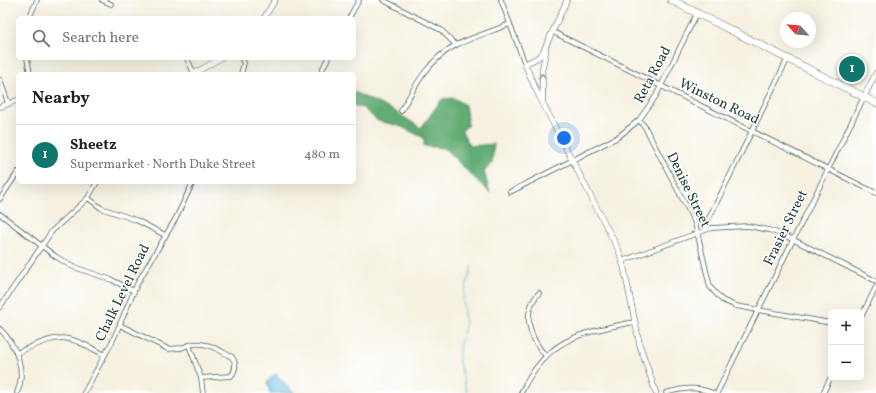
<!DOCTYPE html>
<meta charset="utf-8">
<style>
:root{--surface:#fff;--page:#f6f6f6;--text:#202124;--muted:#757577;--line:#e0e0e0;--accent:#0f766e}
body{margin:0;font-family:Vollkorn,serif;background:var(--page);color:var(--text)}
.controls{position:absolute;right:12px;bottom:12px;display:grid;overflow:hidden;border-radius:6px;box-shadow:0 4px 16px #0002}
.controls button{width:36px;height:36px;display:grid;place-items:center;padding:0;border:0;border-bottom:1px solid var(--line);background:var(--surface);color:var(--text);font:20px sans-serif}
.compass{position:absolute;left:780px;top:12px;width:36px;height:36px;border-radius:50%;background:var(--surface);box-shadow:0 4px 16px #0002;rotate:296deg}
.you{position:absolute;left:564px;top:138px;width:14px;height:14px;margin:-10px;border:3px solid #fff;border-radius:50%;background:#1a73e8;box-shadow:0 0 0 6px #1a73e833}
.badge{display:grid;place-items:center;width:26px;height:26px;border-radius:50%;background:var(--accent);color:#fff;font-size:13px;font-weight:700}
.pin{position:absolute;translate:-50% -50%;border:2px solid #fff;box-shadow:0 1px 4px #0006}
.list{margin:0;padding:0;list-style:none}
h2{display:flex;justify-content:space-between;align-items:center;height:52px;margin:0;padding:0 16px;font-size:17px}
h2 small{font-size:13px;font-weight:400;color:var(--muted)}
.list li{display:grid;grid-template-columns:26px 1fr auto;gap:12px;align-items:center;box-sizing:border-box;height:60px;padding:0 16px;border-top:1px solid var(--line)}
.list b{display:block;font-size:15px;white-space:nowrap}
.list p{margin:0;font-size:13px;white-space:nowrap;color:var(--muted)}
.list em{font-size:13px;font-style:normal;color:var(--muted)}
.icon{flex:none;width:22px;height:22px;fill:none;stroke:currentColor;stroke-width:2;stroke-linecap:round;stroke-linejoin:round}
.map{position:relative;flex:none;width:876px;height:393px;overflow:hidden}
.search{position:absolute;background:var(--surface);box-shadow:0 4px 16px #0002;left:16px;top:16px;width:340px;height:44px;display:flex;align-items:center;gap:10px;box-sizing:border-box;padding:0 14px;border-radius:6px;color:var(--muted);font-size:15px}
.panel{position:absolute;background:var(--surface);box-shadow:0 4px 16px #0002;left:16px;top:72px;width:340px;height:112px;border-radius:6px}
.map>svg:first-child{display:block}
</style>
<div class="map">
<svg width="876" height="393" viewBox="0 0 876 393">
<rect width="100%" height="100%" fill="#fff"/>
<filter id="ink" filterUnits="userSpaceOnUse"><feTurbulence type="fractalNoise" baseFrequency=".025" numOctaves="2"/><feDisplacementMap in="SourceGraphic" scale="8" xChannelSelector="R" yChannelSelector="G"/><feConvolveMatrix kernelMatrix="1 2 1 2 8 2 1 2 1" color-interpolation-filters="sRGB"/></filter>
<filter id="wash" filterUnits="userSpaceOnUse"><feTurbulence type="fractalNoise" baseFrequency=".012" numOctaves="4" result="noise"/><feDisplacementMap in="SourceGraphic" scale="16" xChannelSelector="R" yChannelSelector="G"/><feGaussianBlur stdDeviation="0.9" result="paint"/><feColorMatrix in="noise" values="0 0 0 0 0 0 0 0 0 0 0 0 0 0 0 0 0 1.4 0 .05"/><feComposite in="paint" operator="in"/></filter>
<g filter="url(#wash)">
<rect width="100%" height="100%" fill="#f6f1e1"/>
<path fill="#62ac74" stroke="#407454" d="M354 92 396 112 421 128 442 99 454 98 465 105 468 125 462 131 470 146 494 144 492 164 484 171 490 193 444 148 424 146V138L400 126 378 121 363 108 354 106Z"/>
<path fill="#67bde4" stroke="#437d8c" d="M275 374H276L295 393H270L267 382Z"/>
<g fill="none" stroke-linecap="round" stroke-linejoin="round">
<path stroke="#67bde4" stroke-width="1" d="M467 393 459 362V347L465 327 463 297 472 266"/>
</g>
</g>
<g filter="url(#ink)">
<g fill="none" stroke-linecap="round" stroke-linejoin="round">
<g stroke="#3f584e" stroke-width="5.5">
<g id="minor">
<path d="M102 0 111 4"/>
<path d="M383 0 441 30 456 45"/>
<path d="M501 0 525 64"/>
<path d="M29 18 37 0"/>
<path d="M349 18 359 0"/>
<path d="M553 32 876 193"/>
<path d="M27 58 30 74"/>
<path d="M187 58 194 74"/>
<path d="M241 58 244 63 241 74"/>
<path d="M322 70 328 58"/>
<path d="M0 80 8 103"/>
<path d="M401 111C415 86 429 59 456 45 473 37 492 31 510 24"/>
<path d="M639 120 645 127 695 223 710 287 722 300 736 306 831 323"/>
<path d="M510 192 618 137 639 120 656 96 697 13"/>
<path d="M88 198 101 208 136 220 165 235"/>
<path d="M0 199 18 172"/>
<path d="M0 214 55 256 71 266 112 280 134 291"/>
<path d="M706 229 707 222 788 58"/>
<path d="M622 261 711 228 748 226 769 230 786 236 876 281"/>
<path d="M539 293C521 313 529 338 546 356"/>
<path d="M0 307 52 231 88 198 97 182"/>
<path d="M861 317 876 287"/>
<path d="M120 325 168 349 181 348 189 345 201 378 203 393"/>
<path d="M0 329C16 345 27 371 17 393"/>
<path d="M189 345C205 340 218 350 232 357 237 364 236 370 231 376L201 378"/>
<path d="M16 353C61 335 60 331 105 355"/>
<path d="M84 393 113 340 138 282 176 218 193 182"/>
<path d="M521 393C547 338 580 333 634 322"/>
<path d="M666 393C683 388 696 386 713 393"/>
<path d="M717 393 864 97"/>
<path d="M823 393 831 377"/>
</g>
</g>
<g stroke="#3f584e" stroke-width="6">
<g id="tertiary">
<path d="M567 0 543 52 539 57 525 64 536 90 619 251 624 268 640 346 656 393"/>
<path d="M264 18 275 0"/>
<path d="M193 74 221 58"/>
<path d="M864 97 876 73"/>
<path d="M543 100 542 70 546 50"/>
<path d="M0 107 18 100"/>
</g>
</g>
<g stroke="#3f584e" stroke-width="8">
<path id="trunk" d="M671 0 876 103"/>
</g>
<use href="#minor" stroke="#fff" stroke-width="4"/>
<use href="#tertiary" stroke="#fff" stroke-width="5"/>
<use href="#trunk" stroke="#fff" stroke-width="7"/>
</g>
<defs><path id="oneway-chevron" d="M-2-3.5L2.5 0L-2 3.5" fill="none" stroke-width="1.6" stroke-linecap="round" stroke-linejoin="round"/></defs>
<use stroke="#8f9e9a" href="#oneway-chevron" transform="translate(542 76) rotate(-89)"/>
</g>
<g text-anchor="middle" dominant-baseline="central" stroke-width="3" stroke-linejoin="round" paint-order="stroke">
<g font-size="14" fill="#1f3d34" stroke="#fff">
<text transform="translate(653 75) rotate(-62)">Reta Road</text>
<text transform="translate(719 102) rotate(26)">Winston Road</text>
<text transform="translate(688 190) rotate(64)">Denise Street</text>
<text transform="translate(786 228) rotate(-64)">Frasier Street</text>
<text transform="translate(123 293) rotate(-64)">Chalk Level Road</text>
</g>
</g>
</svg>
<div class="controls">
<button>+</button>
<button>−</button>
</div>
<svg class="compass" viewBox="-18 -18 36 36"><path d="M0-13l5 13h-10z" fill="#e53935"/><path d="M0 13l5-13h-10z" fill="#757577"/></svg>
<div class="you"></div>
<div class="pin badge" style="left:852px;top:69px">1</div>
<div class="search"><svg class="icon" aria-label="search" viewBox="0 0 24 24"><circle cx="10" cy="10" r="6"/><path d="M15 15l6 6"/></svg>Search here</div>
<section class="panel">
<h2>Nearby<small></small></h2>
<ul class="list">
<li><span class="badge">1</span><div><b>Sheetz</b><p>Supermarket · North Duke Street</p></div><em>480 m</em></li>
</ul>
</section>
</div>
